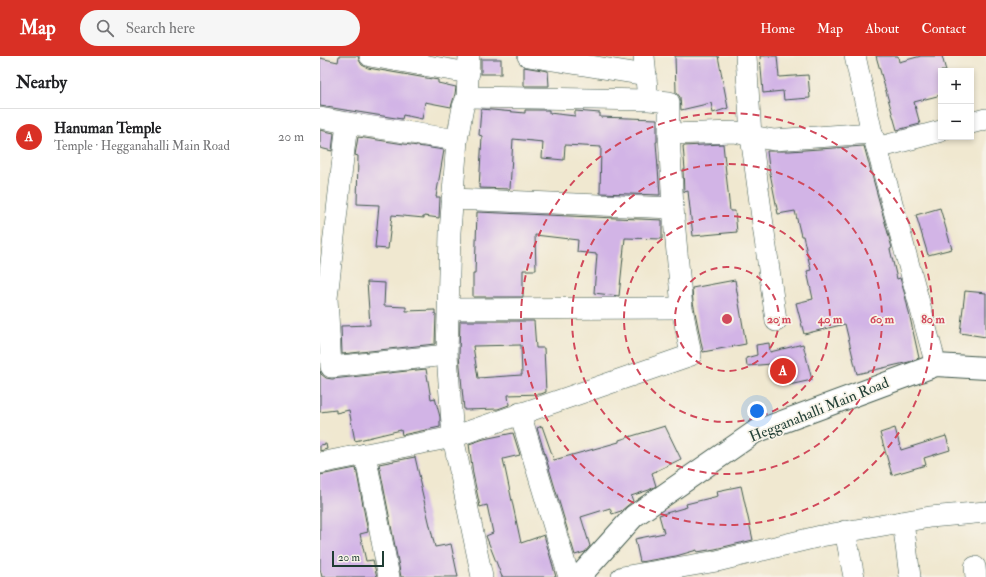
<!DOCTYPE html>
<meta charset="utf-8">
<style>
:root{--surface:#fff;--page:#f6f6f6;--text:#202124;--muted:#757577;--line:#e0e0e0;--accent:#d93025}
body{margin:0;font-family:"IM FELL Double Pica",serif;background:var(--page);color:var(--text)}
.controls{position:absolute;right:12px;top:12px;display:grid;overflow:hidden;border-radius:0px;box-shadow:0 2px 6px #0003}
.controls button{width:36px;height:36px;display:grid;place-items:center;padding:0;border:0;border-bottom:1px solid var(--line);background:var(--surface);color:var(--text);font:20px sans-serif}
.scale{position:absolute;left:12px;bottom:10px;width:52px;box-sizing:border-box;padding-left:4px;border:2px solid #1f3d34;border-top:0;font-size:11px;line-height:14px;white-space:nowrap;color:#1f3d34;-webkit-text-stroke:3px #f7f3e8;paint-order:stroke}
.you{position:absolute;left:437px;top:355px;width:14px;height:14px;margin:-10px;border:3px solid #fff;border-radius:50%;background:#1a73e8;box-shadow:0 0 0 6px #1a73e833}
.badge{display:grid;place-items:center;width:26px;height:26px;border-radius:50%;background:var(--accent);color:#fff;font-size:13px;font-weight:700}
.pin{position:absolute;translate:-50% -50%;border:2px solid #fff;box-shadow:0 1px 4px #0006}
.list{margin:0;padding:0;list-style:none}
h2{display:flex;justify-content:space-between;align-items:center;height:52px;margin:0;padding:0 16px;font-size:17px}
h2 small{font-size:13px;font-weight:400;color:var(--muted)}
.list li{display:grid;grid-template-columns:26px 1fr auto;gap:12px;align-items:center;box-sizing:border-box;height:56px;padding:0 16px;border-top:1px solid var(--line)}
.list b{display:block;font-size:15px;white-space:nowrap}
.list p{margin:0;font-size:13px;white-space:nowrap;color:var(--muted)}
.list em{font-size:13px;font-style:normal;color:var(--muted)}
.icon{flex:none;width:22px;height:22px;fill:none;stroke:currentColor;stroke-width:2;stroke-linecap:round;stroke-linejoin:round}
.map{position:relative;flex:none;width:666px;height:521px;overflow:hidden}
header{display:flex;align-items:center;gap:24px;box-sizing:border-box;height:56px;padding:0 20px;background:var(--accent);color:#fff}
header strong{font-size:19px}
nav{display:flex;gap:22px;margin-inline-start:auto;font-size:14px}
.search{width:280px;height:36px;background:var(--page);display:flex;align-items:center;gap:10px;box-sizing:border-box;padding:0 14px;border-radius:22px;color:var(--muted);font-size:15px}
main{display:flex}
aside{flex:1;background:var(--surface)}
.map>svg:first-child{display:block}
</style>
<header>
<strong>Map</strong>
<div class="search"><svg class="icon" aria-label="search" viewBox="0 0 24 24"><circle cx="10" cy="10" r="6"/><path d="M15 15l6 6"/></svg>Search here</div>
<nav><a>Home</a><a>Map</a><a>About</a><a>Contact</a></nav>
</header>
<main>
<aside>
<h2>Nearby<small></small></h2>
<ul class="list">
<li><span class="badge">A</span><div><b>Hanuman Temple</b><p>Temple · Hegganahalli Main Road</p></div><em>20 m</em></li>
</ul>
</aside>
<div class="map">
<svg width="666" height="521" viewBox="0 0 666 521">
<rect width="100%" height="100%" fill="#f7f3e8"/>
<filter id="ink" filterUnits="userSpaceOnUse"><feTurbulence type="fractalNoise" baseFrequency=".025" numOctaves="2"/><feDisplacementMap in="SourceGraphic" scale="8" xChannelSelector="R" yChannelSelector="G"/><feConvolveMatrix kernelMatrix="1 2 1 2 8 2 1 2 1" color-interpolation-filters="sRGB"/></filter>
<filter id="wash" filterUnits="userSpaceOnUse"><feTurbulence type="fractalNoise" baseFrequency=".012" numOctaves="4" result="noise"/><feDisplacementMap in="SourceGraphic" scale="16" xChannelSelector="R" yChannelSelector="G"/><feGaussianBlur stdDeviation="0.9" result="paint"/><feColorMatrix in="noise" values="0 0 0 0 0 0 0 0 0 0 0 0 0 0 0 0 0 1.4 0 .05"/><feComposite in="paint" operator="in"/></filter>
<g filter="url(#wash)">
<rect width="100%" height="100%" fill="#f0e8d0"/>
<g id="blocks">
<g fill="#d2b4e6" fill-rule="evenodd">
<path d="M19 0H38L39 4 42 9 48 12 118 24V27L136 31 135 38 131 51 105 46 102 63 83 59 82 63 0 50V2L18 6Z"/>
<path d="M355 0H398L408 52 393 57 391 47 361 54 360 41 356 36Z"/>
<path d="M440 0H457L459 21 488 19 490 42 464 44 463 35 443 37Z"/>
<path d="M556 0H578L579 6 601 0H622L626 15H621V39L594 46 600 68 577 74Z"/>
<rect x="161" y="3" width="20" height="15"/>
<path d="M204 11 228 15 229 30H204Z"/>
<path d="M161 53 205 57V54H229V57L255 60V55L280 57V61L337 63V86H336L340 139 280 137 281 91 245 89 244 104 222 102 223 86 193 83 190 133 159 132 162 80 159 79Z"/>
<path d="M0 74 14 77 12 95 0 92Z"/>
<path d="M38 81 124 94 116 141H120L119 162 104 160V162L72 159 68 193 55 192 59 149 37 148 38 100 35 99Z"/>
<path d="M403 88 410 155H415L417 176 373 180 368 135 364 136 363 114H365L363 90Z"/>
<path d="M544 90 572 192 570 193 577 223 580 222 585 239 599 302 589 306 537 318 525 268 484 278 476 247 493 243 487 215 491 214 483 180H481L475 155 458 158 449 112 447 95H470Z"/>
<path d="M620 152 632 193 608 199 596 159Z"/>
<path d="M157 156 342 164V183L305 182 299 240 274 237 277 198 257 196 258 184 215 179 216 214H203V241H153V218H155Z"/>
<path d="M415 224 426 288 383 296 373 246 372 232Z"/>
<path d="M47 226 65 227 64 250 86 251V255L115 254V258H116L115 288 22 298 21 270 50 269Z"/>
<path d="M645 235 666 237V281L640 277Z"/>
<path d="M140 265H214L216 292H224L226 336 221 338 188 339 189 349 178 353 144 354 139 299ZM201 289 202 319 158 322 153 290Z"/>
<path d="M449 287 450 296 483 288 492 324 469 329 464 307 427 310 426 302 437 299 436 289Z"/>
<path d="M106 313 111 343 115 342 120 361V371L82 379 81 374 35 385 29 354 16 357V354L0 356V315L1 318 6 322 12 323Z"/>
<path d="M222 370 234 404 299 386V384L345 370 361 403 332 417 336 430 329 434 311 440 313 445 301 455 292 458 290 452 261 461 270 490 265 496 255 499 217 372Z"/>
<path d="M575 372 581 394 626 380 630 394 604 402 606 409 572 419 560 377Z"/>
<path d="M193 377 200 399 183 403 201 487 224 479 236 521H182L166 480 173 477 167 449 160 451 153 418 149 388 164 383Z"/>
<path d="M6 388 7 393 0 395V389Z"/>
<path d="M95 401 100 423H99L115 491 131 488 138 521H81L59 408Z"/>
<path d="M36 412 48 476 40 478 46 505 53 504 57 521H2L0 513V419Z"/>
<path d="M421 430 433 484 395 493 377 496V494L356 500 320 506 315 483 344 477 339 459 367 451 366 448 398 440 397 435Z"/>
</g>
</g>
</g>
<g filter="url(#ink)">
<use href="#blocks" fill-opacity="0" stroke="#3e574b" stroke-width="1"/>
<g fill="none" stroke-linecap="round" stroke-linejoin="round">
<g stroke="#3e574b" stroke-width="22">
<g id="minor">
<path d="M50 0 149 17"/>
<path d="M149 0 147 41 143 51 137 84 130 176 127 299 133 381 162 521"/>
<path d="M208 0 326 19"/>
<path d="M324 0 327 33"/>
<path d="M426 0 431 80 456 265"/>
<path d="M535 0 552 77 557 92 616 309"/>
<path d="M147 41 329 44 349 46V78L416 76 431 80 454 84 552 77"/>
<path d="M0 62 27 67 137 84"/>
<path d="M27 67 7 242 11 311 127 299"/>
<path d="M651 67 666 63"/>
<path d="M557 92 621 75"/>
<path d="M132 143 353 152"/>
<path d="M129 253 362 252"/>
<path d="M200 357 249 521"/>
<path d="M45 398 69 521"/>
<path d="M0 407 133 381 371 299 362 252 353 152 349 78"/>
<path d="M583 466 590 521"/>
<path d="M525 475 534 521"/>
<path d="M655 511 656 521"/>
<path d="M302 521 397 505 501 480 610 461 666 456"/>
</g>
</g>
<g stroke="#3e574b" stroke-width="24">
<path id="secondary" d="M259 521 314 460 435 376 616 309 666 312"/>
</g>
<use href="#minor" stroke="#fff" stroke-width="21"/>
<use href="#secondary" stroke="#fff" stroke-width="22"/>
</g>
</g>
<g fill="none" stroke="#d1495b" stroke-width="2" stroke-dasharray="7 5">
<circle cx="407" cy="263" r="52"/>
<circle cx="407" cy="263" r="103"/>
<circle cx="407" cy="263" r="155"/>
<circle cx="407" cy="263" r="206"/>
</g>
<g text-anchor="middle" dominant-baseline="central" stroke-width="3.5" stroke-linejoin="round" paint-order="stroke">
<g font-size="15" fill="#1f3d34" stroke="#f7f3e8">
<text transform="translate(499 354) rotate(-22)">Hegganahalli Main Road</text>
</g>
</g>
<circle cx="407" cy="263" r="6" fill="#d1495b" stroke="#f7f3e8" stroke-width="2"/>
<g font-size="12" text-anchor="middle" font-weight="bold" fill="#d1495b" stroke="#f7f3e8" stroke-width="3.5" stroke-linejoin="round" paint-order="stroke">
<text x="459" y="267">20 m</text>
<text x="510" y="267">40 m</text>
<text x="562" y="267">60 m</text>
<text x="613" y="267">80 m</text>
</g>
</svg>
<div class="controls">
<button>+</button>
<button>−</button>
</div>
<div class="scale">20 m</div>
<div class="you"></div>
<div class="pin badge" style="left:463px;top:315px">A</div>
</div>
</main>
